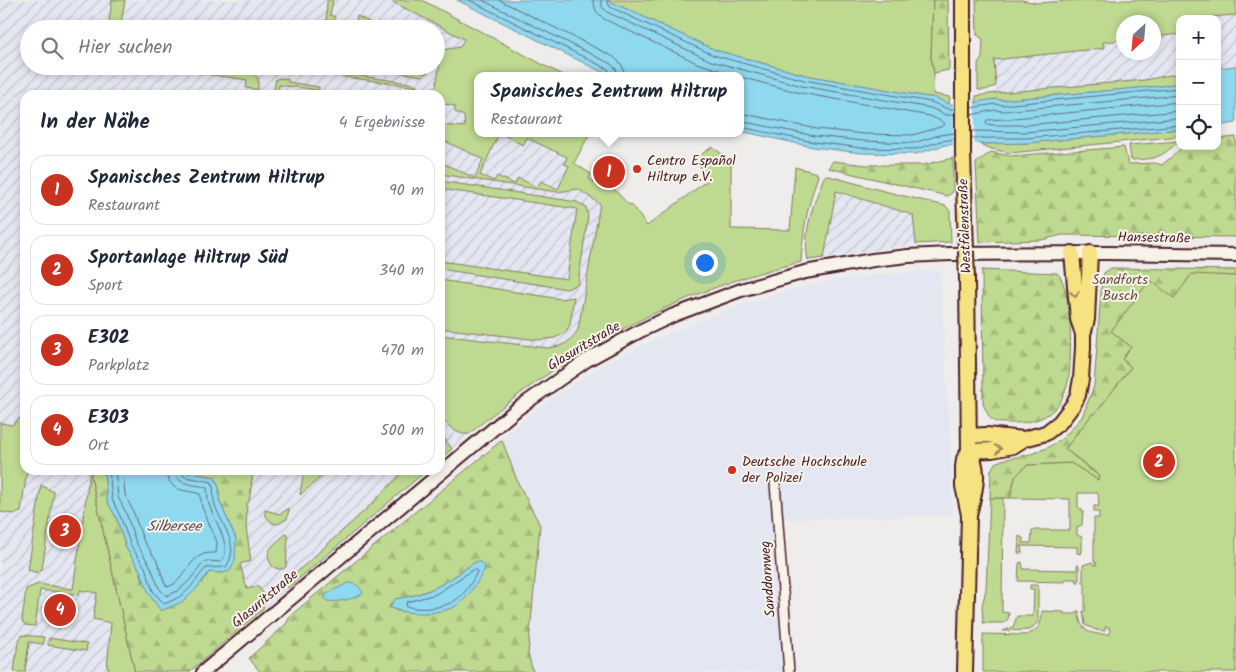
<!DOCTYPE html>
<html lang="de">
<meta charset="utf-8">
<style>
:root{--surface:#fff;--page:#f6f6f7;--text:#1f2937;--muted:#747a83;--line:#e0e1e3;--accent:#c8321e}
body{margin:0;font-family:Kalam,sans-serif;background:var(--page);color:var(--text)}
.controls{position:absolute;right:15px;top:15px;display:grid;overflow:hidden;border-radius:10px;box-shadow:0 2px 8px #0003}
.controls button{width:45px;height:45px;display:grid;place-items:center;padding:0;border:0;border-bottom:1px solid var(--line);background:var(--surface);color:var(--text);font:25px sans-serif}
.compass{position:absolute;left:1116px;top:15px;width:45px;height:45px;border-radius:50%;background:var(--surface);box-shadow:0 2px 8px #0003;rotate:206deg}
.you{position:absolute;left:704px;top:262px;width:18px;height:18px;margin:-12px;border:4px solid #fff;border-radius:50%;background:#1a73e8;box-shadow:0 0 0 8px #1a73e833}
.badge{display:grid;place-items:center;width:32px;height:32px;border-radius:50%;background:var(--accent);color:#fff;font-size:16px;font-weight:700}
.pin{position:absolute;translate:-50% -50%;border:2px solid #fff;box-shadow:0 1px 5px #0006}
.popup{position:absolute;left:474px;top:72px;width:270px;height:65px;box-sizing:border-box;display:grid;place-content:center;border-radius:10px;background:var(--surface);filter:drop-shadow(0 1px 4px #0005);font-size:16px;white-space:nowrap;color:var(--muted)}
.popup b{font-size:19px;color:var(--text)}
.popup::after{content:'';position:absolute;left:50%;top:100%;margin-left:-10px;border:10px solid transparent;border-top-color:var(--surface)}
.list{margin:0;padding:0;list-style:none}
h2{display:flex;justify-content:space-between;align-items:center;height:65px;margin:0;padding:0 20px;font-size:21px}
h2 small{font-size:16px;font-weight:400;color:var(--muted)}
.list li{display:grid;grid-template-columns:32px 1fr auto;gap:15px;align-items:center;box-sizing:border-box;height:70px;margin:0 10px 10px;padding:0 10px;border:1px solid var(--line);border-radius:15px}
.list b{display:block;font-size:19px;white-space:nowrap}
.list p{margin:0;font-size:16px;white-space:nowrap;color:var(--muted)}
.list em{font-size:16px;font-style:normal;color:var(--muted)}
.icon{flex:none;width:28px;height:28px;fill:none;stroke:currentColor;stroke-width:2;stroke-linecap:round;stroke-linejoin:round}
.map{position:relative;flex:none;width:1236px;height:672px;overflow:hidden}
.search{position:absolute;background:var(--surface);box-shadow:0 2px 8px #0003;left:20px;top:20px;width:425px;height:55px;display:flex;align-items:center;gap:12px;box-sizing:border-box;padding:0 18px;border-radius:28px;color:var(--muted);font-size:19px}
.panel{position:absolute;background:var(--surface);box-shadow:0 2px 8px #0003;left:20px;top:90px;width:425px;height:385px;border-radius:15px}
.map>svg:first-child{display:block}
</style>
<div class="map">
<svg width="1236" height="672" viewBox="0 0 1236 672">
<defs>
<pattern id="industrial-furrows" width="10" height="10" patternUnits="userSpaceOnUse" patternTransform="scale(1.25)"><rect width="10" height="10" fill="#e4e6f1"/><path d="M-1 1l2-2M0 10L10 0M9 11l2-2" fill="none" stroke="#c5c5cf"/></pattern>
<pattern id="forest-firs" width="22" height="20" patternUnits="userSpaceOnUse" patternTransform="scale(1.25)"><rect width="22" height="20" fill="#bed990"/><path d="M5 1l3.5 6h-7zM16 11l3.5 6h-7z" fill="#a5ba7c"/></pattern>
</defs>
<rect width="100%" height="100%" fill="#eeedec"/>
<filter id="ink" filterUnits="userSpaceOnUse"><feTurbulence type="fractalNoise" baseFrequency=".02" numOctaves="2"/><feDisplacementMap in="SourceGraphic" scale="10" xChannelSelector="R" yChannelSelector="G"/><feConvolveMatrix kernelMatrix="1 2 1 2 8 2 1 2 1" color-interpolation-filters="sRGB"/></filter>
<g filter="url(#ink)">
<path fill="#e4e6f1" d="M940 270 951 458 952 516 771 519 783 672H533L528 654 540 525 518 483 502 440 509 431 546 403 604 364 655 340 705 319 765 297 798 288 850 277Z"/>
<g fill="url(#industrial-furrows)" fill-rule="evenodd">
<path d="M0 0H422L564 76H478V133H590L574 163 610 185 599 343 543 377 481 424 440 459V95H25V470H427L189 672H0ZM29 29H436V66H29Z"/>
<path d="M1236 15V66L1217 68V19H1200Z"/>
<path d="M1180 34V73L1145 80 996 93 994 60 1103 48V42L1123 40 1124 52H1154V37Z"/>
<path d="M836 191 913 215 916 244 824 258Z"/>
</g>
<g fill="#bed990" stroke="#847c5e">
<path d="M112 0H125L120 29H108Z"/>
<path d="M327 0H333L330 15 335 17 334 21 340 22 341 20 356 23 357 16 383 29H326Z"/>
<path d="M389 0H422L564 76H478V133H499L480 175 494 181 497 176 515 184 518 178 537 187 541 181 558 189 569 166 564 164 567 157 527 138 523 145 499 133H590L574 163 591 174 589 179 596 183 599 178 610 185 629 205 631 204 647 226 709 179 695 159 712 147 731 160V229L790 230 795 167 817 173 818 176C807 207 803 230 801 262 678 290 564 353 469 434 457 436 448 425 440 417V335L548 348C564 346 569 343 578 330L600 204 578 189 557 192 440 174V162L475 178 483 159 440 139V125L465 127 464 116 455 112V106L440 103V95H430L428 91 430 88 436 87 442 50 460 47 464 39Z"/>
<path d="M607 0H933L931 58 934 73 933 94 950 97 949 104 931 97H927L805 75 715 50Z"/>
<path d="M976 0H1021L1037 3 1081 0H1236V15L1180 19V34L1154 37V22H1124L1123 40 1103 42 1104 48 994 60 996 86 985 90H978V64L982 58 983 39 977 35Z"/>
<path d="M151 66H202L253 73 258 78V90L246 88 247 80Z"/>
<path d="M360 66H430L429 71 422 76Z"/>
<path d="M335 72 415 84 419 87 323 74Z"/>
<path d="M1180 73V83L1161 86 1002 100 995 99 976 103V96L996 93 1145 80Z"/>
<path d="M280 78 288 79V82L319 87V90L279 85 278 95H273L276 79Z"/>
<path d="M1180 129V136L1010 153 992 149 979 144 1026 143Z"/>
<path d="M1179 141C1160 158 1157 159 1131 160L1129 145Z"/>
<path d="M826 175 880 190 946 206 950 211 951 242 916 244 913 215 836 191 824 258 808 260C802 233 814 202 824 177Z"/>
<path d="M440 181 577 202 586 207 588 216 578 284 567 289 440 269V261L567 279 577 209 440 189Z"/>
<path d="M1192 273 1236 276V672H983V634L1026 635C1038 631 1042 624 1042 611L1064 612V614H1076L1077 611H1079C1079 632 1091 635 1110 634L1109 627H1105V631L1096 630 1085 625 1083 611H1085V583L1083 582V565L1092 562 1095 565 1097 564 1094 561V518H1099V512H1094V506H1099L1098 493H1078V507L1083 511 1082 525 1077 527V535L1082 537V552L1080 554 1077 553V547L1021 546 1022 553H1018L1019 536 1023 538V543H1031L1032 530H1070V499L1010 498 1015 477 1027 465 1071 463 1098 480 1099 475 1065 449 1093 412 1095 413 1131 367 1122 359 1131 347 1111 331 1150 279Z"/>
<path d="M440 280 561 299 574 297 570 325 565 333 555 338 538 340 440 328Z"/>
<path d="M20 418H25V470H27L21 512 15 514 0 512V423L12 425Z"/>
<path d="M440 433 452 449 440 459Z"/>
<path d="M90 470H92L91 477 135 672H109V669L107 668 111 623 93 619 97 593 80 590 79 595 40 590 35 626 25 625 22 621 26 589 38 584 73 589Z"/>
<path d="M306 470H329L300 495 303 476Z"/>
<path d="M405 470H427L288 588 286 582 373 503Z"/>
<path d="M41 485 54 492 42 569 38 573 28 570Z"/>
<path d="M990 498H1003L1002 612 1009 613 1008 619 1003 623H983L982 606 986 589Z"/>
<path d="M289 508 287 519 278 524 272 523 265 515V510L280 514Z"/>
<path d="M286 534 288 536 286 567 283 569C277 569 272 568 270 562 263 550 278 541 286 534Z"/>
<path d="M1022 562 1023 569 1077 570V565H1079V582H1077L1076 579H1065V582L1018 581 1019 563Z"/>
<path d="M1030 585H1038V622L1030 630 1003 631 1013 627 1017 616H1033L1034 589H1030Z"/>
<path d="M22 635 44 637 43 644 29 642 25 672H14L18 642Z"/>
<path d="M49 638 87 644 86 651 48 645Z"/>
</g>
<g fill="url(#forest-firs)" stroke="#847c5e" fill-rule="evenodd">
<path d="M933 0H948L949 70 934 73 931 58Z"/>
<path d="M1236 137V237L1062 235 1041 240 980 242 976 163 991 152 1010 156 1124 147 1128 164 1155 163 1162 165 1184 146H1217V139Z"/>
<path d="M953 158V192L947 196 828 168 833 161 866 165H923Z"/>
<path d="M1111 268 1236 270V276L1192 274 1174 298 1150 280 1111 331 1131 347 1122 359 1131 367 1095 414 1093 413 1065 449 1099 476 1098 480 1071 463 1027 465 1015 477 1010 498H990L991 470 995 463 1002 460 1031 454 1047 448 1063 438 1082 417 1094 386 1102 279 1104 273Z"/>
<path d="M982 270 1057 273C1073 287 1072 361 1068 382 1066 390 1063 397 1059 404 1048 418 1032 423 1015 423 992 423 992 424 983 404Z"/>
<path d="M502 440 518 483 540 525 528 654 533 672H260L249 658 286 624 291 615ZM475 562 430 613 397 611 390 607 395 599C433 593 445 583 475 562Z"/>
<path d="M92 470H104L107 501 116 517 126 548 140 570 143 581 205 578 209 572 222 573 236 539 219 500V488L215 477 170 470H232L253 473 249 502 247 503 246 527 251 561 240 564 247 589 258 586 266 597 263 609 189 672H135L91 477Z"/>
</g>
<g fill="#8fd9f0" stroke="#738fa1">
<path d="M457 0H607L715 50 805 75 927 97C936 96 942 102 950 104 967 108 985 97 1002 100L1161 86 1180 83V129L1026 143 979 144 974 142 945 145 916 154 861 153 813 147 740 131V76H610Z"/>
<path d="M1236 66V123L1217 126V68Z"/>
<path d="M104 470H170L215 477 219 488V500L236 539 235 561 230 571 222 573 209 572 197 588 184 601 161 611 149 594 140 570 126 548 116 517 107 501Z"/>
<path d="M475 562H480L484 565 485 569C477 582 470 595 459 604 444 615 405 616 390 607L395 599C433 593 445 583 475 562Z"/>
<path d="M348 583C357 583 359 586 363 593 356 599 336 603 327 601L325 598 326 594Z"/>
</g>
<path fill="#eeedec" d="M975 100V146L953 147V102Z"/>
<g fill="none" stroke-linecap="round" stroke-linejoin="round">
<g stroke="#66697a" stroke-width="1">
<path d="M469 0 608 69 611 76"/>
<path d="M482 0 611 64 616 69 617 76"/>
<path d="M499 0 614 57 622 65 625 76"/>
<path d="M593 0 596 11 604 19 697 63 737 76"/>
<path d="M601 0 602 7 607 12 711 61 802 86 931 108 946 115H955"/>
<path d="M607 0 610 7 713 55 804 80 931 102 948 109H955"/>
<path d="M740 77 801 93 930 116 943 122 945 124 943 126 913 135 864 134 817 129 740 113"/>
<path d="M1180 102 1004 119 987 120 986 122 987 124 992 125H1025L1180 111"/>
<path d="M971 108 995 104 1002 105 1180 88"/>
<path d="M971 115 995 110 1003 111 1180 95"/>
<path d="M740 121 815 136 863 141 914 143 939 135 955 133"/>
<path d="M740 127 814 142 862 148 916 149 941 141 955 139"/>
<path d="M971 131 1025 132 1180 118"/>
<path d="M971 138H1026L1180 125"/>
<path d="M109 470 112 499 120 516 131 546 145 567 153 591 164 604C190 594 189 587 206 568L226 567C242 545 219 523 214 501 213 495 214 489 212 482L185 477 182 474 181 470"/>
<path d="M115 470 118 497 126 513 136 543 150 565 159 588 166 596 178 591 189 581 204 562 209 561 221 562C234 547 213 519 209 504 207 499 208 493 207 488 195 483 176 487 175 470"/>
<path d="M123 470 125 495 133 511 143 540 157 561 165 584 168 587C185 581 188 559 204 554 208 553 212 553 216 553L217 542 202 507 200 494C184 489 168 493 167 470"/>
<path d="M473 570H476L477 572C472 582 465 594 456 600 444 608 419 611 406 606L407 602 436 594Z"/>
</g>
<g stroke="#4a1f2b" stroke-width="12">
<path id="minor" d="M775 483 789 672"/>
</g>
<g stroke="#4a1f2b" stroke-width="16">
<path id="secondary" d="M203 672 517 409 587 360 640 331 674 315 741 290 805 272 873 260 908 256 950 254 1106 253 1236 255"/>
</g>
<g stroke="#4a1f2b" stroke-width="18">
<g id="primary">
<path d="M963 0V153L966 251"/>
<path d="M967 279 969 451C982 471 974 493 969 515"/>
<path d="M1084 331 1087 319 1090 253"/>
<path d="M969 436 986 435 1024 439"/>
<path d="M969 451 992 450 1013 446 1024 439 1046 433 1060 422 1073 405 1078 395 1081 379 1083 348V334L1078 319 1072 253"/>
<path d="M965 672 969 515 963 486V467L964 459 969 451"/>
</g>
</g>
<use href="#minor" stroke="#f7f3e8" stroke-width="9"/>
<use href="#secondary" stroke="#f7f3e8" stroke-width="12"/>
<use href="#primary" stroke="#f7e281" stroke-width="14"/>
<g stroke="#4a1f2b" stroke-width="18" stroke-linecap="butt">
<path id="primary-bridge" d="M966 251 967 279"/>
</g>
<use href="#primary-bridge" stroke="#f7e281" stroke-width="14"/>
</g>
<defs><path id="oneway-chevron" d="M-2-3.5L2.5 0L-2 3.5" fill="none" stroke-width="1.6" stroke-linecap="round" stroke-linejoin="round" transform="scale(1.25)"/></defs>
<g stroke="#a08056">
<use href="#oneway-chevron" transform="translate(1075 294) rotate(83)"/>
<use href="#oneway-chevron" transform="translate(998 449) rotate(-10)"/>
</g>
</g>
<g fill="#c8321e" stroke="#f7f3e8" stroke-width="2">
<circle cx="637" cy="169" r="5"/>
<circle cx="732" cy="470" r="5"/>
</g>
<g text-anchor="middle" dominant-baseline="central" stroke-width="4" stroke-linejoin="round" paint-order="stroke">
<g font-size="14" fill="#4a1f2b" stroke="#f7f3e8" text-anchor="start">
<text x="647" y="161">Centro Español<tspan x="647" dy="16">Hiltrup e.V.</tspan></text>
<text x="742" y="462">Deutsche Hochschule<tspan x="742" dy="16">der Polizei</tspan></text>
</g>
<g font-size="14" fill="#4a1f2b" stroke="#f7f3e8">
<text transform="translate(965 226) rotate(-92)">Westfalenstraße</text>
<text transform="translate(1154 238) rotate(1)">Hansestraße</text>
<text transform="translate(584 346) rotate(-31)">Glasuritstraße</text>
<text transform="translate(768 579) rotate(-94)">Sanddornweg</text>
<text transform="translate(265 599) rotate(-40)">Glasuritstraße</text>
</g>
<g font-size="14" fill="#674e44" stroke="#f7f3e8">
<text x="1120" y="280">Sandforts<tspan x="1120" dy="16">Busch</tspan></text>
</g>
<g font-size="15" font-style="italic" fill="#5b4e5c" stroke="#f7f3e8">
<text x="174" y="527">Silbersee</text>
</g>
</g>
</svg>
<div class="controls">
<button>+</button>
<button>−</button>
<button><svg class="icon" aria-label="locate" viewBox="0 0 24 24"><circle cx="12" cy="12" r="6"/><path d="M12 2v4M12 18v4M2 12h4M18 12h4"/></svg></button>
</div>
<svg class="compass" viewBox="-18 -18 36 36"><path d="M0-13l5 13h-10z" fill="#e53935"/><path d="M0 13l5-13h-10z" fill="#747a83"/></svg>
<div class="you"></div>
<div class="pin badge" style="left:609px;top:172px">1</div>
<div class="popup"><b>Spanisches Zentrum Hiltrup</b>Restaurant</div>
<div class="pin badge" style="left:1159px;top:462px">2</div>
<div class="pin badge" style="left:65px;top:531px">3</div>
<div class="pin badge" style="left:60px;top:610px">4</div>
<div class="search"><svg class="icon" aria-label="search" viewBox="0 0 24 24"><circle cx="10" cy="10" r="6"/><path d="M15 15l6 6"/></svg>Hier suchen</div>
<section class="panel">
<h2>In der Nähe<small>4 Ergebnisse</small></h2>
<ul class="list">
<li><span class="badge">1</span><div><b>Spanisches Zentrum Hiltrup</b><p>Restaurant</p></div><em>90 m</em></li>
<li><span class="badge">2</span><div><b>Sportanlage Hiltrup Süd</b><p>Sport</p></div><em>340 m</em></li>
<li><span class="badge">3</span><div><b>E302</b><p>Parkplatz</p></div><em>470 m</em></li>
<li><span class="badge">4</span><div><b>E303</b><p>Ort</p></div><em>500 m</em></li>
</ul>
</section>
</div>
